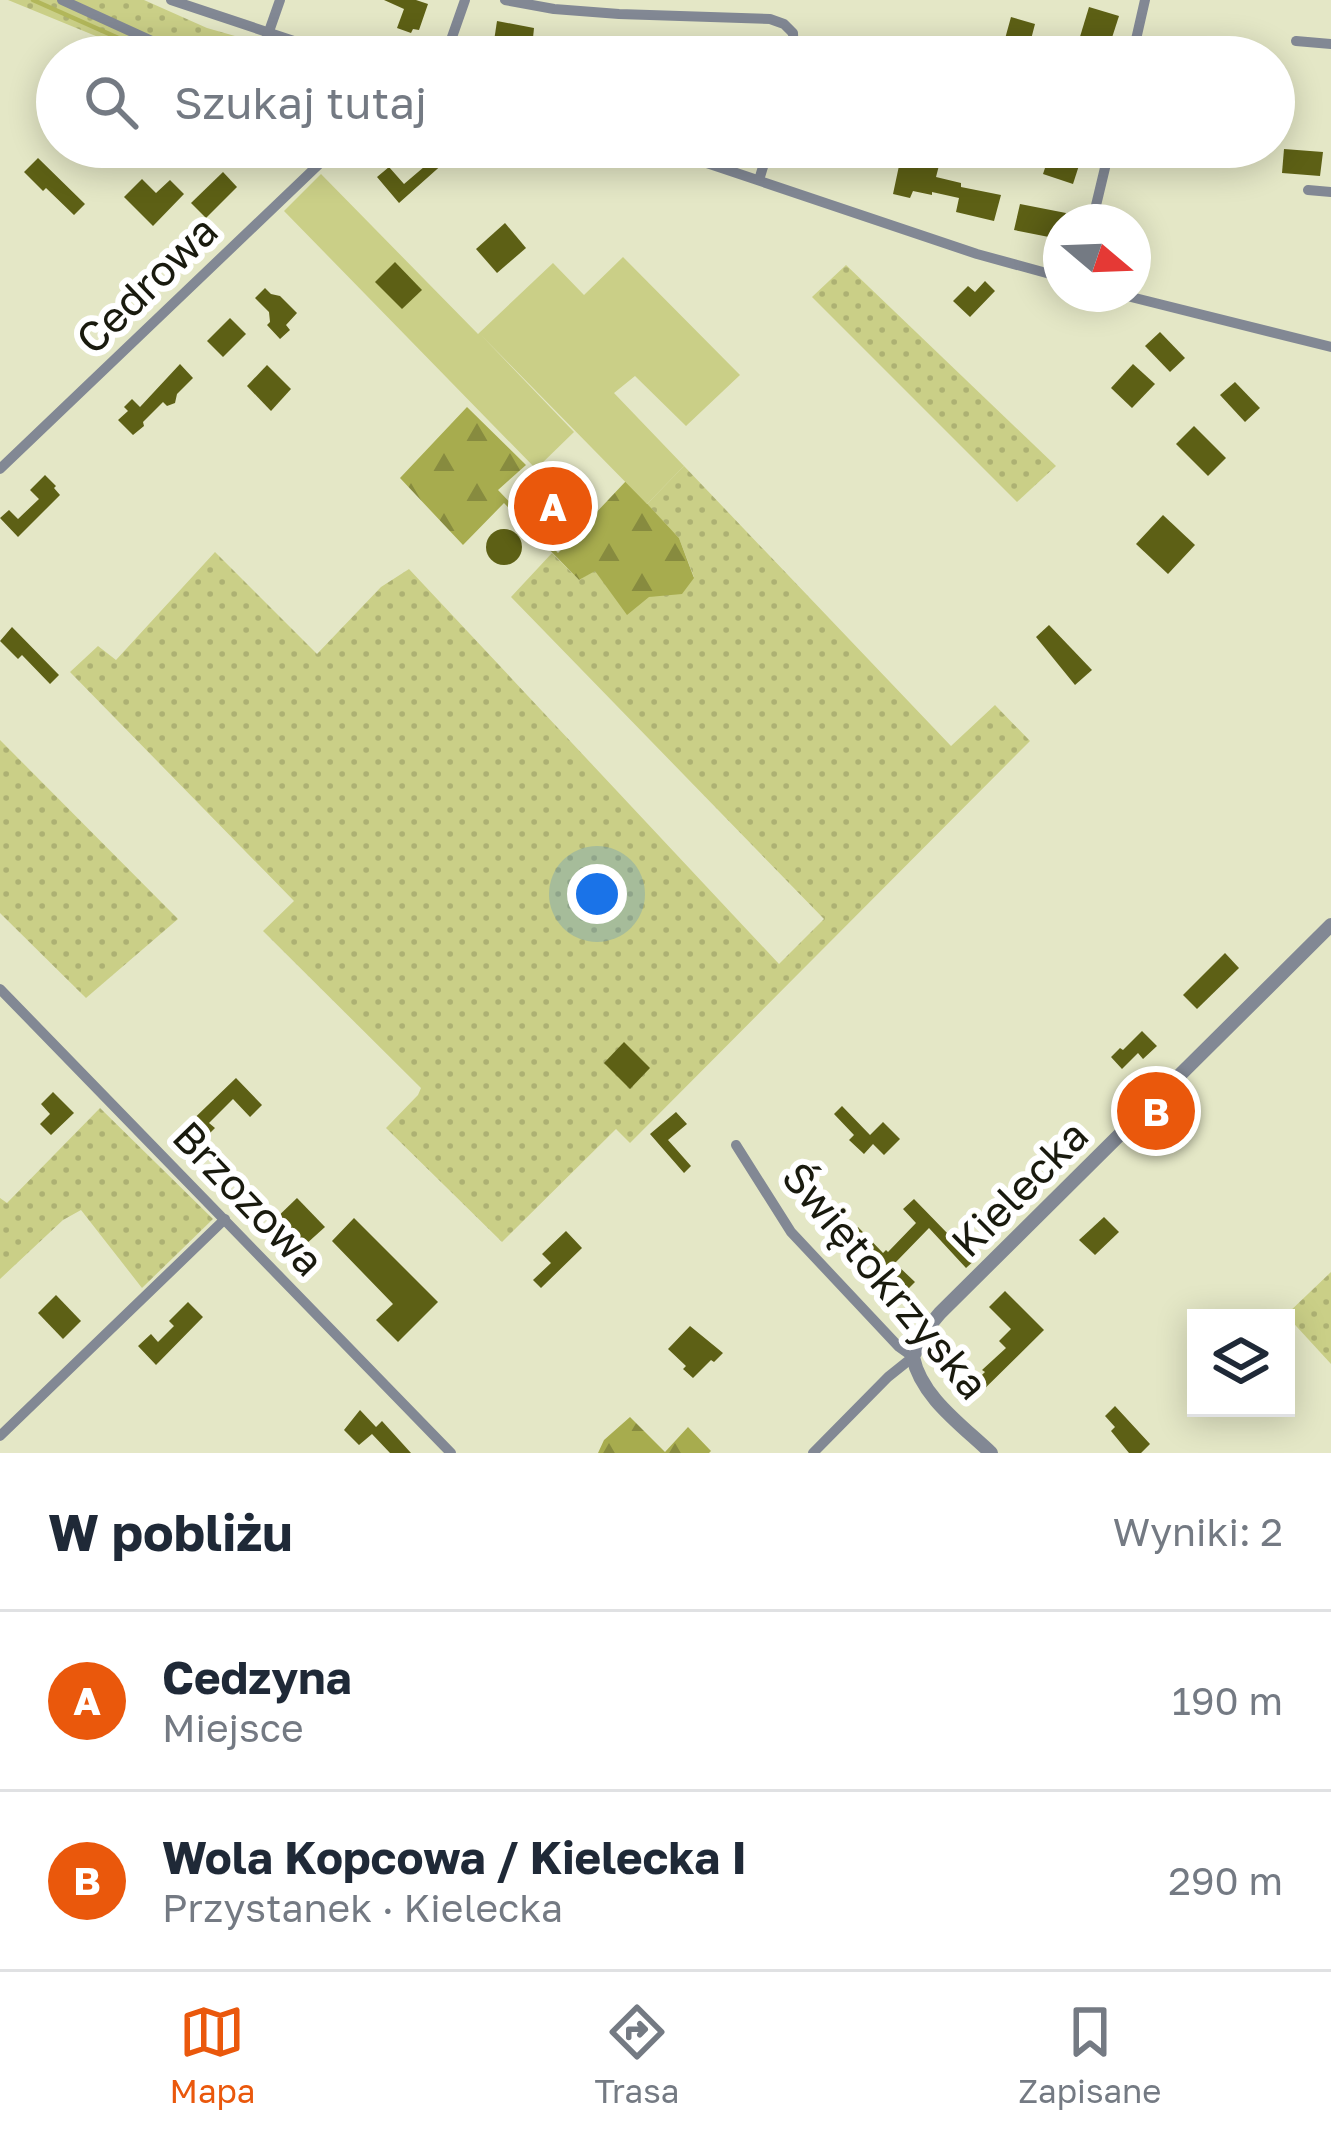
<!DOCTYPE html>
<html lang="pl">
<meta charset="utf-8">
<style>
:root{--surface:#fff;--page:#f6f6f7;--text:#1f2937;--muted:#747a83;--line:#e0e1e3;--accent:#ea580c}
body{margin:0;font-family:"Golos Text",sans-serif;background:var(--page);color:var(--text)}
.controls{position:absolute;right:36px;bottom:36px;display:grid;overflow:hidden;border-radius:0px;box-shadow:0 6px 30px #0003}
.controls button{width:108px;height:108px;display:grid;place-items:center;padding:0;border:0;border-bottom:3px solid var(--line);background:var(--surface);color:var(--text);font:60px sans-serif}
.compass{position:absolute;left:1043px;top:204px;width:108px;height:108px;border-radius:50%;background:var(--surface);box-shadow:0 6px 30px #0003;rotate:109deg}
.you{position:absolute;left:597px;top:894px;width:42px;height:42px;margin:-30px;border:9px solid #fff;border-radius:50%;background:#1a73e8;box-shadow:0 0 0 18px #1a73e833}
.badge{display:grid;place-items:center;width:78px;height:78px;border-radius:50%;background:var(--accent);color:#fff;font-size:39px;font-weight:700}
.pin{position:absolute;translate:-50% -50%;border:6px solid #fff;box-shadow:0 3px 12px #0006}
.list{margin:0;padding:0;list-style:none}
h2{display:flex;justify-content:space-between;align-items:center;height:156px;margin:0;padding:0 48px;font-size:51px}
h2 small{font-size:39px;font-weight:400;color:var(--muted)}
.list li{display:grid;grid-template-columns:78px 1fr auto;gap:36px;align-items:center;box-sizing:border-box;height:180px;padding:0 48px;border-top:3px solid var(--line)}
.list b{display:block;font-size:45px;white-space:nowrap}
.list p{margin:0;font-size:39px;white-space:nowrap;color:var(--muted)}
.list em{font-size:39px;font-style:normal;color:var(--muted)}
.icon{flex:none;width:66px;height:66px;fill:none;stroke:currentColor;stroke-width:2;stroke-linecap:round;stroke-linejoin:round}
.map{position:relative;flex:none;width:1331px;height:1453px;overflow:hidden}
.search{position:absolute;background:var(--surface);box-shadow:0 6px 30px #0003;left:36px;right:36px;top:36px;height:132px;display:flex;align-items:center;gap:30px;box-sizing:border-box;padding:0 42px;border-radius:66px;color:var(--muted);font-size:45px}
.sheet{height:516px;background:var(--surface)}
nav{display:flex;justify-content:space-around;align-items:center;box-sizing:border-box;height:168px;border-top:3px solid var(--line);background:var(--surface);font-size:33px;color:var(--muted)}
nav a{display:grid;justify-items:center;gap:6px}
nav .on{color:var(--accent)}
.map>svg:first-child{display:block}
</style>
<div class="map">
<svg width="1331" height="1453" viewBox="0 0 1331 1453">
<defs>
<pattern id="grass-dots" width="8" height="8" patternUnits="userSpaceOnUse" patternTransform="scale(3)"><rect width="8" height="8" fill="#cacf87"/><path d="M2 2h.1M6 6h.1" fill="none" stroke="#adb173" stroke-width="1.8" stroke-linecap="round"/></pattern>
<pattern id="forest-firs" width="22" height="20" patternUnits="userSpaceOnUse" patternTransform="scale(3)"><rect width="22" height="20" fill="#a7ac4e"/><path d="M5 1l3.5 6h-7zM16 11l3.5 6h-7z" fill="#878b3f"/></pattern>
</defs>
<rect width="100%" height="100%" fill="#e4e7c6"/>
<g fill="url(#grass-dots)">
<path d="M8 0H144L207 28 280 49V57H147Z"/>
<path d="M846 265 1056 466 1017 502 812 297Z"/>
<path d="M684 466 951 746 995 705 1030 741 630 1143 616 1129 502 1242 386 1128 418 1095 421 1088 263 931 294 901 70 672 98 646 116 660 215 552 317 654 381 587 409 569 779 964 824 919 511 597 552 553 579 580 595 570 649 597 694 577 679 538 647 504Z"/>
<path d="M0 740 178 919 86 998 0 913Z"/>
<path d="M100 1108 213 1219 142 1288 81 1210 63 1220 0 1279V1198L7 1203Z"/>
<path d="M1331 1272V1364L1286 1315Z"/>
</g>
<g fill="url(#forest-firs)">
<path d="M467 407 526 465 498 490 558 553 626 481 679 538 694 578 682 594 649 597 627 615 595 571 579 580 504 503 463 545 400 478Z"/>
<path d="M630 1417 665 1452 688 1427 711 1451 709 1453H598L604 1440Z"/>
</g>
<path fill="#cacf87" d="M321 174 478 334 553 263 584 295 623 257 740 375 686 426 635 376 614 393 684 466 647 504 480 334 574 432 536 469 284 211Z"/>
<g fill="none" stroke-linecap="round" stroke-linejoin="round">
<g stroke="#b2b75a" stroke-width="4.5">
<path d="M33 0 161 57"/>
<path d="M276 57 278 53"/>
</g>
</g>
<g fill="#5d6015">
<path d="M384 0H416L428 4 419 30 413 29 411 33 397 28 404 9Z"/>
<path d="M1089 7 1119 16 1108 50 1079 40Z"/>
<path d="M1011 17 1035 24 1028 51 1024 50 1022 57H1000Z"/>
<path d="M497 21 534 28 532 48 494 41Z"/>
<path d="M903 147 922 152 923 147 943 150 936 177 961 183V187L1001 195 994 221 956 212 959 198 932 192V195L913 191 910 198 893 194Z"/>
<path d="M1052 147 1084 150 1073 184 1043 174Z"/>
<path d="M1284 149 1323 152 1320 176 1282 173Z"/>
<path d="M438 155 445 162 399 203 377 177 389 167 404 184Z"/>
<path d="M38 158 85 204 74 215 46 188 43 191 24 172Z"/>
<path d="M223 172 237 187 206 218 191 203Z"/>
<path d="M142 179 156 193 170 180 184 194 153 226 124 197Z"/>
<path d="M1020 204 1066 213 1061 222 1059 239 1014 230Z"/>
<path d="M505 223 526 248 497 273 476 249Z"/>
<path d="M395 262 422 290 402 309 375 282Z"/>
<path d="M985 281 995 291 970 317 953 301 968 286 975 292Z"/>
<path d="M265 288 271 294 280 296 297 313 286 325 290 330 280 339 267 325 270 322 269 312 255 298Z"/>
<path d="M230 318 246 334 223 357 207 341Z"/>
<path d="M1160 332 1185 358 1170 372 1145 346Z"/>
<path d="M180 364 193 378 177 394 175 403 167 406 163 402 143 422 144 426 133 435 118 420 128 411 124 407 132 399 140 407Z"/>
<path d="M1133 364 1155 384 1132 408 1111 388Z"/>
<path d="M267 365 291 389 271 411 247 386Z"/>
<path d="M1235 382 1260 408 1245 422 1220 395Z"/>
<path d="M1194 426 1226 458 1208 476 1176 444Z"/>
<path d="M533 473 566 506 551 521 542 513 535 520 510 495Z"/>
<path d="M45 475 56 486 54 488 60 495 18 537 0 518 9 510 18 519 39 499 30 490Z"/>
<path d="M1163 515 1195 545 1168 574 1136 544Z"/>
<circle cx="504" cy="547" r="18"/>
<path d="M1049 625 1092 670 1075 685 1036 637Z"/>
<path d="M12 627 59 675 50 684 22 655 18 659 0 641Z"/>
<path d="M1225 953 1239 968 1197 1009 1183 995Z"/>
<path d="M1142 1031 1157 1046 1143 1059 1138 1053 1122 1069 1111 1057 1120 1048 1123 1050Z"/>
<path d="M624 1042 650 1068 630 1089 604 1063Z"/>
<path d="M236 1078 262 1105 250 1117 233 1099 209 1123 215 1128 194 1149 189 1144 180 1147 183 1138 179 1133Z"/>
<path d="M53 1092 74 1113 51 1135 40 1124 50 1114 41 1104Z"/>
<path d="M842 1106 870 1135 883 1122 900 1139 884 1155 873 1144 864 1154 849 1140 854 1135 834 1114Z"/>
<path d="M676 1112 687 1124 668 1140 691 1166 684 1173 650 1134Z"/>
<path d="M297 1198 325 1227 295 1254 268 1226Z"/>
<path d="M914 1199 949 1235 952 1232 977 1258 966 1268 929 1228 895 1263 915 1282 899 1298 885 1284 888 1281 845 1239 858 1227 883 1253 886 1250 888 1252 916 1223 903 1209Z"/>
<path d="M1104 1217 1119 1232 1095 1255 1079 1240Z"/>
<path d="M354 1218 438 1302 398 1342 376 1320 393 1304 332 1241Z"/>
<path d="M566 1231 582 1248 541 1288 533 1280 551 1263 542 1254Z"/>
<path d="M1005 1291 1044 1330 969 1404 961 1395 985 1372 982 1370 1006 1348 999 1341 1011 1329 989 1307Z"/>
<path d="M56 1295 81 1321 63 1339 38 1313Z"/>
<path d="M188 1302 203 1317 156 1365 138 1346 151 1334 158 1342 174 1326 169 1321Z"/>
<path d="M690 1326 723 1353 714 1362 711 1360 693 1378 683 1369 686 1366 668 1349Z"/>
<path d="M1115 1406 1150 1444 1141 1453H1129L1111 1431 1115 1427 1105 1416Z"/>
<path d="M360 1410 376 1427 382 1421 411 1453H390L372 1434 359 1445 344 1430Z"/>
</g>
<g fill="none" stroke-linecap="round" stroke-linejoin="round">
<g stroke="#828894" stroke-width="10">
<path d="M62 0 187 57"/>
<path d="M171 0 342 57"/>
<path d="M505 0 554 9 619 14 770 19 784 24 793 33 794 57"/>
<path d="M1296 41 1331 44"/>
<path d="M260 57 280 0"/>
<path d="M445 57 465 0"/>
<path d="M1132 57 1145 0"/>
<path d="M659 147 977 254 1061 277"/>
<path d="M759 180 769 147"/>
<path d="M1308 190 1331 192"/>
<path d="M1092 222 1110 147"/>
<path d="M1119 294 1331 347"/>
<path d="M0 469 337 147"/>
<path d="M0 989 451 1453"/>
<path d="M736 1145 791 1232 899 1347 913 1357 888 1377 813 1453"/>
<path d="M0 1436 225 1219"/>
</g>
<path stroke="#828894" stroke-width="14" d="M991 1453C963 1426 921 1397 913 1357L924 1332 940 1313 1331 925"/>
</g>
<g text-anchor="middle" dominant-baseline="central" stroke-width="12" stroke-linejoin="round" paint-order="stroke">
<g font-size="42" fill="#191a0e" stroke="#fff">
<text transform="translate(146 284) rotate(-44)">Cedrowa</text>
<text transform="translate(1019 1188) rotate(-45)">Kielecka</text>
<text transform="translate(249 1198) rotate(46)">Brzozowa</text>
<text transform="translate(886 1280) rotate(50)">Świętokrzyska</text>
</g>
</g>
</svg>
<div class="controls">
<button><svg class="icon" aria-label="layers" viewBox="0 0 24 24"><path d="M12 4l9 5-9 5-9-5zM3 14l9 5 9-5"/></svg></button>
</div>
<svg class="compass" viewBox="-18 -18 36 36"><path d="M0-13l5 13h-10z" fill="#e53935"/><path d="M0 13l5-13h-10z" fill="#747a83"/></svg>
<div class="you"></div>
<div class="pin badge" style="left:553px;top:506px">A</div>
<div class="pin badge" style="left:1156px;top:1111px">B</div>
<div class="search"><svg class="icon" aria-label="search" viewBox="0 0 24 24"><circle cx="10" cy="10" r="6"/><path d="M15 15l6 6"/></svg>Szukaj tutaj</div>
</div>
<section class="sheet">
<h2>W pobliżu<small>Wyniki: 2</small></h2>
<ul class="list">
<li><span class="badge">A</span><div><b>Cedzyna</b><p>Miejsce</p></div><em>190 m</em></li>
<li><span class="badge">B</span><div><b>Wola Kopcowa / Kielecka I</b><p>Przystanek · Kielecka</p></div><em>290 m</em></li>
</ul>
</section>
<nav>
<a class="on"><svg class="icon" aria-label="map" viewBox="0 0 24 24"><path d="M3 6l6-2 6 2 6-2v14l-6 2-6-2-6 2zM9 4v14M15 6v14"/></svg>Mapa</a>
<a><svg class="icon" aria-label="directions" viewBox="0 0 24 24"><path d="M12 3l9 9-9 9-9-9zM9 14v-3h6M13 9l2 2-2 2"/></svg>Trasa</a>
<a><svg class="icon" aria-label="saved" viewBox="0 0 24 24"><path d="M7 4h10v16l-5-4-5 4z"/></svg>Zapisane</a>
</nav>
